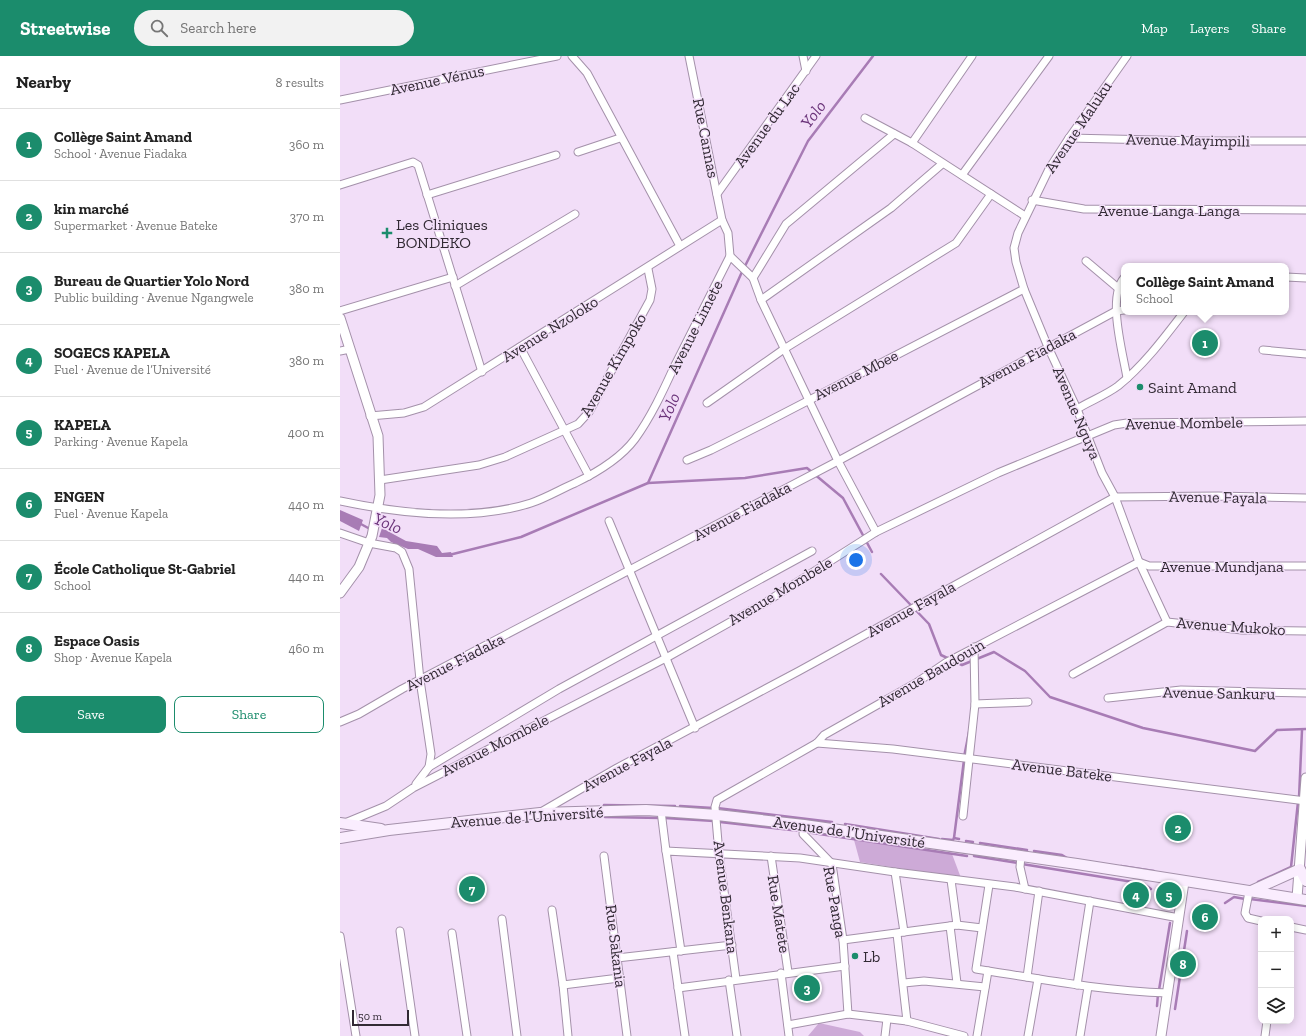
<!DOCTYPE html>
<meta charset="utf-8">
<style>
:root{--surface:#fff;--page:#f2f2f2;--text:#222;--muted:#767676;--line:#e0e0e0;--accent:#1b8c6c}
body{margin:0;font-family:"Zilla Slab",serif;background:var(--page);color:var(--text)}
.controls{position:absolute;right:12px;bottom:12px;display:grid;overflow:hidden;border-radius:8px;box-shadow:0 2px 10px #0003}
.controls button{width:36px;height:36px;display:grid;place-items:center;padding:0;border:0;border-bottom:1px solid var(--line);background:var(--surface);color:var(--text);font:20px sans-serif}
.scale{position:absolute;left:12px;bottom:10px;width:57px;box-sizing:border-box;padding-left:4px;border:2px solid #322a34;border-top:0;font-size:11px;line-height:14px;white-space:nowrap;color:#322a34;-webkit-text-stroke:3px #f2def8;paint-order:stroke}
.you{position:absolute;left:516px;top:504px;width:14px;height:14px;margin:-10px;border:3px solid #fff;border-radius:50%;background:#1a73e8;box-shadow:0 0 0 6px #1a73e833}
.badge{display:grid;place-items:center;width:26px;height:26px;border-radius:50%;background:var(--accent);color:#fff;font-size:13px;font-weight:700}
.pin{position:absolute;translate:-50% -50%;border:2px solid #fff;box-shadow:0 1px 4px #0006}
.popup{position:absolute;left:781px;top:207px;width:168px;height:52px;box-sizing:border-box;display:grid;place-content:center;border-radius:8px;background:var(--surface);filter:drop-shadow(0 1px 3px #0005);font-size:13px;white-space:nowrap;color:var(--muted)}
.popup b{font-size:15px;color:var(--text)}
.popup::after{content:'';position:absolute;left:50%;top:100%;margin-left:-8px;border:8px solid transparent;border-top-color:var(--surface)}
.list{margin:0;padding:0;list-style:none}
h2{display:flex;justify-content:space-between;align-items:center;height:52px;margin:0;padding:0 16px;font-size:17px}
h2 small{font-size:13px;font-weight:400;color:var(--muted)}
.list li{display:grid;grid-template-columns:26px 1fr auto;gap:12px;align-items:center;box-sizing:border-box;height:72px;padding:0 16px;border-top:1px solid var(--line)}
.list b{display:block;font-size:15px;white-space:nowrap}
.list p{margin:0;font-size:13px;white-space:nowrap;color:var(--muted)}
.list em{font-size:13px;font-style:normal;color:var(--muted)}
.actions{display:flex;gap:8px;padding:12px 16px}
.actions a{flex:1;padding:9px 0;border:1px solid var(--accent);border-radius:8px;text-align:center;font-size:14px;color:var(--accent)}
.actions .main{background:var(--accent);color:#fff}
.icon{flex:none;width:22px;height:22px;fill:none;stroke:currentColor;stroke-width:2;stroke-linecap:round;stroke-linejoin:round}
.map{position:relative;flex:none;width:966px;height:980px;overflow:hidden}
header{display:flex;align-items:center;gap:24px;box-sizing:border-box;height:56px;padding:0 20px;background:var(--accent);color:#fff}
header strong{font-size:19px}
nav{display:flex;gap:22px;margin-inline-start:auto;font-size:14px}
.search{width:280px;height:36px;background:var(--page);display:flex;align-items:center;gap:10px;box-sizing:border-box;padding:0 14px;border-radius:22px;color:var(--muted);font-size:15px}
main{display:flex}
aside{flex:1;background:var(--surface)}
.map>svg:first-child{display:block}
</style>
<header>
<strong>Streetwise</strong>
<div class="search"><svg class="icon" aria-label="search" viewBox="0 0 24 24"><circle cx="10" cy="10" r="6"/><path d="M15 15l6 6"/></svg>Search here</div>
<nav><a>Map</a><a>Layers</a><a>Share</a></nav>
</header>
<main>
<aside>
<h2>Nearby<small>8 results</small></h2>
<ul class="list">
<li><span class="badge">1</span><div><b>Collège Saint Amand</b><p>School · Avenue Fiadaka</p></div><em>360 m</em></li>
<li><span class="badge">2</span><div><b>kin marché</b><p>Supermarket · Avenue Bateke</p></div><em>370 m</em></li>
<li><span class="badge">3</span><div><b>Bureau de Quartier Yolo Nord</b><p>Public building · Avenue Ngangwele</p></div><em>380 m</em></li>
<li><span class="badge">4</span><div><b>SOGECS KAPELA</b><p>Fuel · Avenue de l’Université</p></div><em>380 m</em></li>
<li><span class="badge">5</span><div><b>KAPELA</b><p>Parking · Avenue Kapela</p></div><em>400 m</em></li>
<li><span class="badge">6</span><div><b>ENGEN</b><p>Fuel · Avenue Kapela</p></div><em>440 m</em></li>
<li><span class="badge">7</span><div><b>École Catholique St-Gabriel</b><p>School</p></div><em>440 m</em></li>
<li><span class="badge">8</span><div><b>Espace Oasis</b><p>Shop · Avenue Kapela</p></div><em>460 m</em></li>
</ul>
<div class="actions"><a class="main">Save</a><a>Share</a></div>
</aside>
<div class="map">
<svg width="966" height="980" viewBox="0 0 966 980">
<rect width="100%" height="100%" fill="#f2def8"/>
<g fill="#cdaad7">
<path d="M514 784 612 798 621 822 520 806Z"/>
<path d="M479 967 520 976 524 980H468Z"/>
</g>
<g fill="#a87cb5">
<path d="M0 454 23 464 19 475 0 465Z"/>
<path d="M42 472 66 485 97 490 102 497 111 496 113 501H96L78 493H68L51 486 47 482 39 481Z"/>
</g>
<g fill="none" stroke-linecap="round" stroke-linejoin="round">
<g stroke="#a87cb5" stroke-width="2.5">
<path d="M308 427 405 422 467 412 503 442 532 496"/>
<path d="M19 467 30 473"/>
<path d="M109 499 181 481 308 427 401 218 468 85 533 0"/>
<path d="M541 518 589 568 601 599 622 609 654 596 685 615 710 641 803 672 915 695 937 674 966 673"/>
<path d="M624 701 629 676"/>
<path d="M959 742 962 674"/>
<path d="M264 749 335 750"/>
<path d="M340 750 373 752"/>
<path d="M377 752 492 766"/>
<path d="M265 761 321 762"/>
<path d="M325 762 374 765"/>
<path d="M380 766 460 775"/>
<path d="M505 768 599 783"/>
<path d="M466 776 627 800"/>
<path d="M602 783 613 784 614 782"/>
<path d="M619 783 614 782 624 704"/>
<path d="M626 785 633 786"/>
<path d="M640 787 687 794"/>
<path d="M694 795 722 799 727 802"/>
<path d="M634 800 678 807"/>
<path d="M682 808 793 826"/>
<path d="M781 810 814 815"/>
<path d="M918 826 951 811 958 746"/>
<path d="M804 828 811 833"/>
<path d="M910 843 966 850"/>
<path d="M885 847 894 841 905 843"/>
<path d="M819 934 830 867"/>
<path d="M817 950 818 938"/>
<path d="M835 953 847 875"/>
</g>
<g stroke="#a491aa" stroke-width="9">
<g id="minor">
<path d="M232 0 247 17 340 190"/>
<path d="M463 0 466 15"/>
<path d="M787 0 729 82 709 113 678 177 674 192 676 206 684 233 708 291 737 353 762 417 775 441 799 506 827 566"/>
<path d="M0 44 217 0"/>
<path d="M525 62 572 87 685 160"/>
<path d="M729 82 858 85H966"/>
<path d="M572 87 632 0"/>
<path d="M238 96 280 82"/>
<path d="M622 119 709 0"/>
<path d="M0 129 73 106 78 109 142 316"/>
<path d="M377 138 476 0"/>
<path d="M87 139 216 99"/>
<path d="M692 144 744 153 966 154"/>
<path d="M390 200 413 222 421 244 498 405 536 476"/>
<path d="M746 205 778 232"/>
<path d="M946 221 966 222"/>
<path d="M413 222 446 168 554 78"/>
<path d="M784 222C767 242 783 297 787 322"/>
<path d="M115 230 235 158"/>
<path d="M421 244 551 152 602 108"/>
<path d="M0 255 113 221"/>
<path d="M180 291 249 420"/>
<path d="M923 294 966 298"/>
<path d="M0 295 10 293"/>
<path d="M367 347 444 293 616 187 651 138"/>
<path d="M737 353C750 345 766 339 778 330 804 309 824 282 844 256"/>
<path d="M30 360 64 357 84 351 382 164"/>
<path d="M347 404 371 394 423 368 684 233"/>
<path d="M40 424 139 409 165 401 238 368 249 356 310 244 312 233 308 213"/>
<path d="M0 445C61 458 131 466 191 447 206 442 221 433 235 427 258 416 280 403 295 383 311 361 323 335 334 311 353 274 371 237 390 200L388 177 382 164 349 0"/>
<path d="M269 465 355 672"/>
<path d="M0 477 29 487 56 492 62 496 69 513 80 624 91 698 89 711 76 728"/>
<path d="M733 618 827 566 902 574 966 575"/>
<path d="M768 642 841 634 966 637"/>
<path d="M635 648 688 646"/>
<path d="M0 666 19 658 62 633 498 405 776 255 784 254"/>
<path d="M477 687 553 693 966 745"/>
<path d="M89 711 219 633 472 495"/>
<path d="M321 755 326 795"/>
<path d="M201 756 277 712 459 615 775 441 878 440 966 442"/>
<path d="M623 760 635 648 634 591"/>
<path d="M5 767 46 750 73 732 326 602 426 546 536 476 658 417 774 369 787 367 966 365"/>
<path d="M464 769 463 778 492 808 503 884 508 958"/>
<path d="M264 800 287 980"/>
<path d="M431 800 448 916"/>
<path d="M681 800 680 811 685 833"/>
<path d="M555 816 564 876"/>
<path d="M611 824 617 869"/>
<path d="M649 829 636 913C700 923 763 935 828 937"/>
<path d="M909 836 905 857 908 862 921 865"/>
<path d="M212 854 223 929 228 980"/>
<path d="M162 863 177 980"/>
<path d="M610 870 617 927"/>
<path d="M951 871 966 874"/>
<path d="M60 875 75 980"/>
<path d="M112 877 127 980"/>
<path d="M557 878 567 965"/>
<path d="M0 880 16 980"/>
<path d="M503 884 617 869 642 872"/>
<path d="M341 895 326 795 460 802 555 816 675 831 839 862"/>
<path d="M333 896 345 980"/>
<path d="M277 902 392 889"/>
<path d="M441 917 449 980"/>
<path d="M687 921 699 835"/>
<path d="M396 923 379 798 375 751 377 744 477 687 484 679 576 627 607 606 799 506 809 510H966"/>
<path d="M389 924 397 980"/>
<path d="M564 927 584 925 645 931"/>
<path d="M223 929 279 922"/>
<path d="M737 929 750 845"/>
<path d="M338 932 505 910"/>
<path d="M448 969 508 958 567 965 624 980"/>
<path d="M545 980 547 963"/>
<path d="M637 980 648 915"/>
<path d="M688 980 698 923"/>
<path d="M740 980 748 931"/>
<path d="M925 980 927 965"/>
</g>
</g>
<g stroke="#a491aa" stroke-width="11">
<g id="tertiary">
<path d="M0 262 38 380 40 439 32 480 19 511 0 537"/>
<path d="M957 842 966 722"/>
<path d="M821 980 844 826"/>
</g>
</g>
<g stroke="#a491aa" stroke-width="12">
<g id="secondary">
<path d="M0 767 41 773"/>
<path d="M0 782 49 774 200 757 306 754 377 759 464 769 737 808 966 844"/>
<path d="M911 835 960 813 966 825"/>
</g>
</g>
<use href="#minor" stroke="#fff" stroke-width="7"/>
<use href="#tertiary" stroke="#fff" stroke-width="9"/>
<use href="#secondary" stroke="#faedfe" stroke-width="10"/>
</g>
<g fill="#1b8c6c" stroke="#f2def8" stroke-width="1.5">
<path d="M45 171h4v4h4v4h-4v4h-4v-4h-4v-4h4z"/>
<circle cx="800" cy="331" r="4"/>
<circle cx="515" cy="900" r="4"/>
</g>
<g text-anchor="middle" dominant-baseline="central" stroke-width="3" stroke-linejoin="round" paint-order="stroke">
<g font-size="16" fill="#322a34" stroke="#f2def8">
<text transform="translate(97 24) rotate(-12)">Avenue Vénus</text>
<text transform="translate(427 69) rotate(-54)">Avenue du Lac</text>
<text transform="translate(738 71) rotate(-56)">Avenue Maluku</text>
<text transform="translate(366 82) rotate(79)">Rue Cannas</text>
<text transform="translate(848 84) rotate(1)">Avenue Mayimpili</text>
<text x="829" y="154">Avenue Langa Langa</text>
<text transform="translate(355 271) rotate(-63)">Avenue Limete</text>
<text transform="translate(210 273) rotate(-32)">Avenue Nzoloko</text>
<text transform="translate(687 302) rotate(-28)">Avenue Fiadaka</text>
<text transform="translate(273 309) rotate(-60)">Avenue Kimpoko</text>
<text transform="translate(516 319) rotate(-27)">Avenue Mbee</text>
<text transform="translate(737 357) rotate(67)">Avenue Nguya</text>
<text transform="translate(844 367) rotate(-1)">Avenue Mombele</text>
<text transform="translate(878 441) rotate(1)">Avenue Fayala</text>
<text transform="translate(402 455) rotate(-28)">Avenue Fiadaka</text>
<text x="882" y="510">Avenue Mundjana</text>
<text transform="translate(440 535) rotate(-31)">Avenue Mombele</text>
<text transform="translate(571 553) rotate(-29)">Avenue Fayala</text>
<text transform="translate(891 570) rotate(4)">Avenue Mukoko</text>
<text transform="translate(115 606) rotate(-27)">Avenue Fiadaka</text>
<text transform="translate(591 617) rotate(-30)">Avenue Baudouin</text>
<text transform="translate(879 637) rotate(1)">Avenue Sankuru</text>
<text transform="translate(155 689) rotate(-27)">Avenue Mombele</text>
<text transform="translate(287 708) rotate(-28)">Avenue Fayala</text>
<text transform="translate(722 714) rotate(7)">Avenue Bateke</text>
<text transform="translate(187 761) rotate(-4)">Avenue de l’Université</text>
<text transform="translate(509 776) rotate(8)">Avenue de l’Université</text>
<text transform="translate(386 841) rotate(83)">Avenue Benkana</text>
<text transform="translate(495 846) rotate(80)">Rue Panga</text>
<text transform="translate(439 858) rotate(81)">Rue Matete</text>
<text transform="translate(276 890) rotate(83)">Rue Sakania</text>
</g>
<g font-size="16" fill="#322a34" stroke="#f2def8" text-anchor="start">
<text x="56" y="168">Les Cliniques<tspan x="56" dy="18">BONDEKO</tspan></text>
<text x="808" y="331">Saint Amand</text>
<text x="523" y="900">Lb</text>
</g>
<g font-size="17" font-style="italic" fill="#6b347a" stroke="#f2def8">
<text transform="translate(473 58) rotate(-52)">Yolo</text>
<text transform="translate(329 351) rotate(-66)">Yolo</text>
<text transform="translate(48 467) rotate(23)">Yolo</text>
</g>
</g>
</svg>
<div class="controls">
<button>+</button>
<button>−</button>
<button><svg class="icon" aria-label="layers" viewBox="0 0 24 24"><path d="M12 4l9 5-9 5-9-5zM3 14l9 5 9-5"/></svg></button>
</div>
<div class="scale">50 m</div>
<div class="you"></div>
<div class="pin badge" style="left:865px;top:287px">1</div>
<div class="popup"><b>Collège Saint Amand</b>School</div>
<div class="pin badge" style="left:838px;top:772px">2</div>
<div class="pin badge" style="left:467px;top:932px">3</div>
<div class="pin badge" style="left:796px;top:839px">4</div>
<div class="pin badge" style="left:829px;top:839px">5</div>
<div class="pin badge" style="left:865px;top:861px">6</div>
<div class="pin badge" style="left:132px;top:833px">7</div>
<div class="pin badge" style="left:843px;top:908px">8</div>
</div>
</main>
